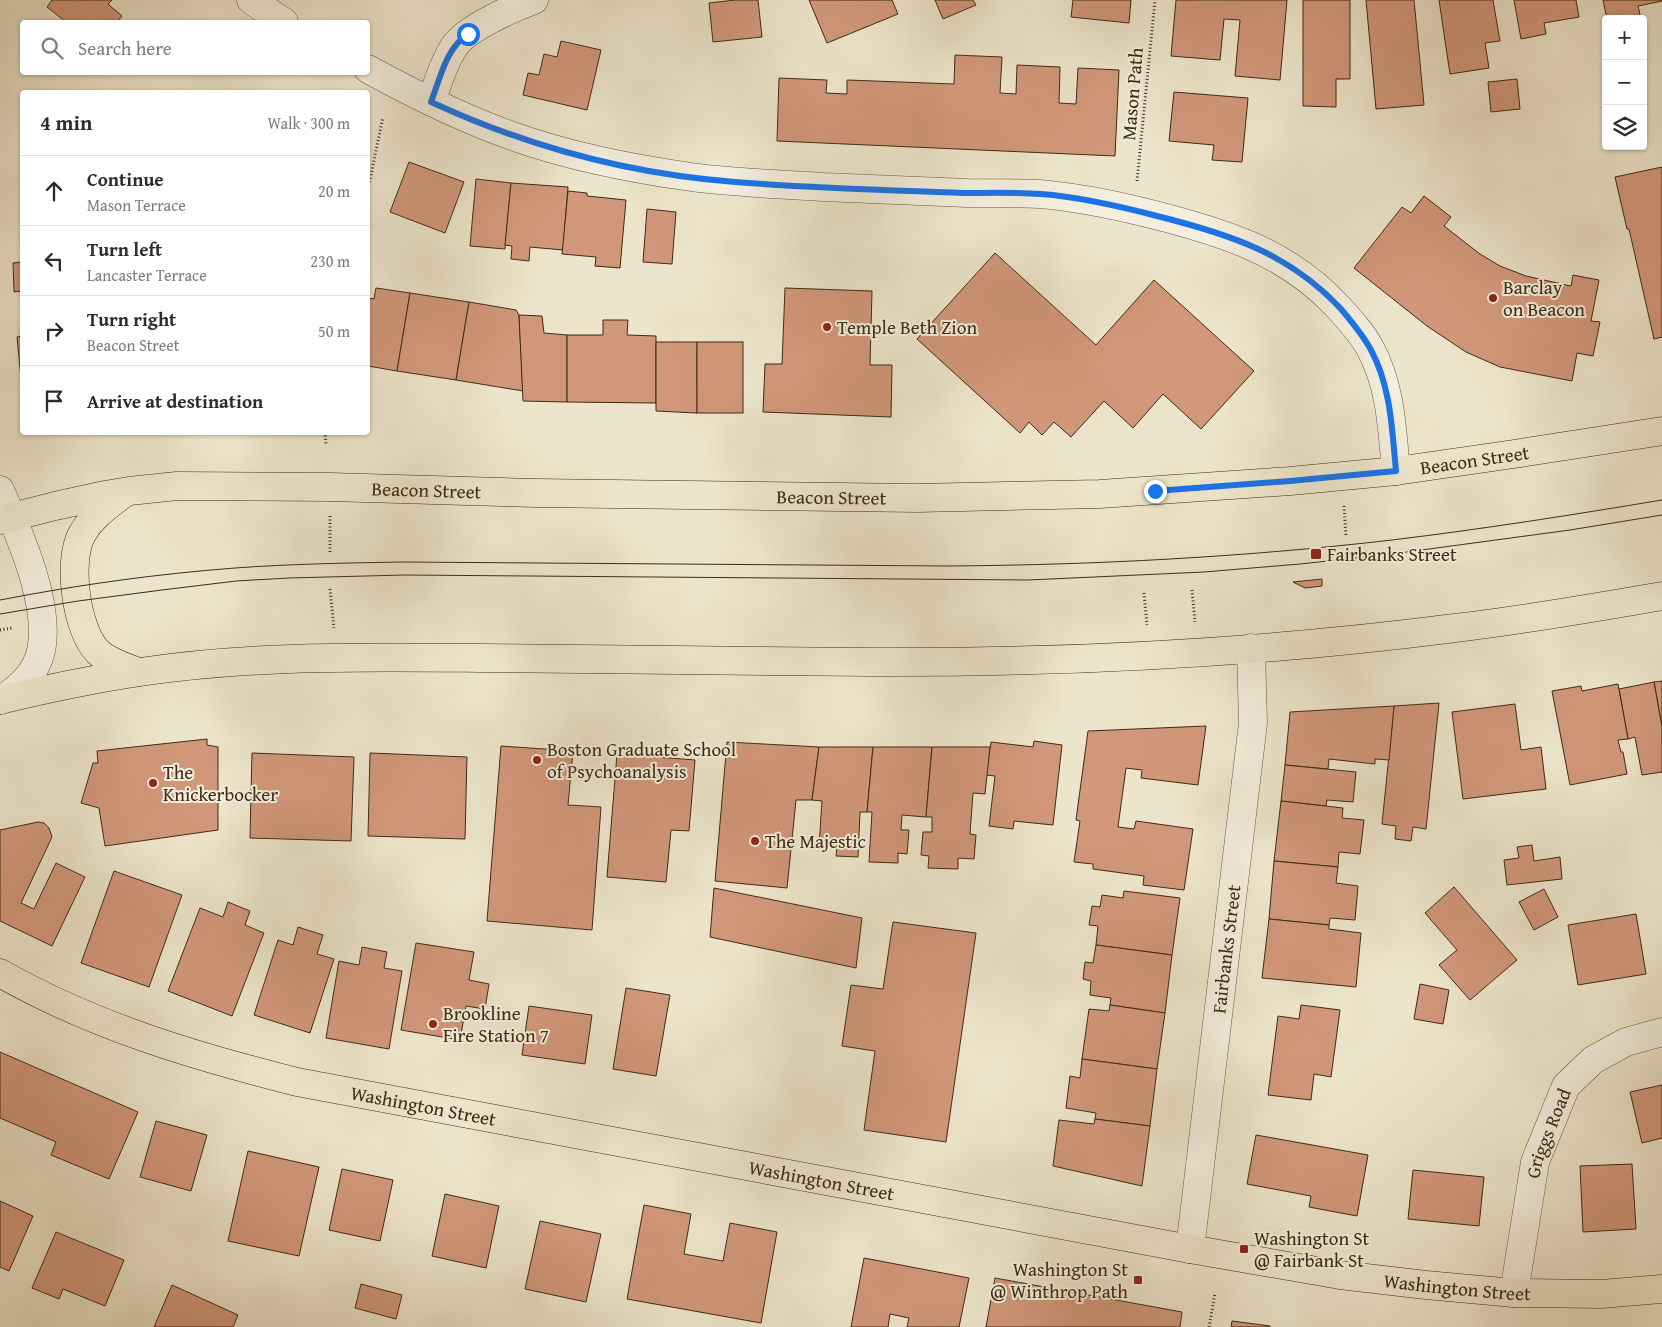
<!DOCTYPE html>
<meta charset="utf-8">
<style>
:root{--surface:#fff;--page:#f2f2f3;--text:#2b2b33;--muted:#7c7c81;--line:#e1e1e2}
body{margin:0;font-family:"Gentium Book Plus",serif;background:var(--page);color:var(--text)}
.controls{position:absolute;right:15px;top:15px;display:grid;overflow:hidden;border-radius:5px;box-shadow:0 1px 4px #0004}
.controls button{width:45px;height:45px;display:grid;place-items:center;padding:0;border:0;border-bottom:1px solid var(--line);background:var(--surface);color:var(--text);font:25px sans-serif}
.stop{position:absolute;width:15px;height:15px;margin:-11px;border:4px solid #1a73e8;border-radius:50%;background:#fff}
.stop.end{background:#1a73e8;border-color:#fff;box-shadow:0 1px 5px #0008}
.list{margin:0;padding:0;list-style:none}
h2{display:flex;justify-content:space-between;align-items:center;height:65px;margin:0;padding:0 20px;font-size:21px}
h2 small{font-size:16px;font-weight:400;color:var(--muted)}
.list li{display:grid;grid-template-columns:32px 1fr auto;gap:15px;align-items:center;box-sizing:border-box;height:70px;padding:0 20px;border-top:1px solid var(--line)}
.list b{display:block;font-size:19px;white-space:nowrap}
.list p{margin:0;font-size:16px;white-space:nowrap;color:var(--muted)}
.list em{font-size:16px;font-style:normal;color:var(--muted)}
.icon{flex:none;width:28px;height:28px;fill:none;stroke:currentColor;stroke-width:2;stroke-linecap:round;stroke-linejoin:round}
.map{position:relative;flex:none;width:1662px;height:1327px;overflow:hidden}
.search{position:absolute;background:var(--surface);box-shadow:0 1px 4px #0004;left:20px;top:20px;width:350px;height:55px;display:flex;align-items:center;gap:12px;box-sizing:border-box;padding:0 18px;border-radius:5px;color:var(--muted);font-size:19px}
.panel{position:absolute;background:var(--surface);box-shadow:0 1px 4px #0004;left:20px;top:90px;width:350px;height:345px;border-radius:5px}
.map>svg:first-child{display:block}
</style>
<div class="map">
<svg width="1662" height="1327" viewBox="0 0 1662 1327">
<rect width="100%" height="100%" fill="#ede5cb"/>
<filter id="stains"><feTurbulence type="fractalNoise" baseFrequency=".004" numOctaves="4"/><feColorMatrix values="0 0 0 0 .2 0 0 0 0 .09 0 0 0 0 .02 0 0 0 .5 -.17"/></filter>
<radialGradient id="worn" r=".72"><stop offset=".6" stop-color="#630" stop-opacity="0"/><stop offset="1" stop-color="#630" stop-opacity=".3"/></radialGradient>
<g fill="#d1977a" stroke="#3e2b13">
<path d="M52 0H112L108 4 122 16 117 22H66L47 7Z"/>
<path d="M735 0H758L762 37 713 42 709 3Z"/>
<path d="M809 0H892L898 14 827 43Z"/>
<path d="M935 0H973L976 5 943 19Z"/>
<path d="M1073 0H1131L1129 23 1071 17Z"/>
<path d="M1176 0H1287L1280 80 1235 76 1240 20 1224 19 1220 60 1171 56Z"/>
<path d="M1303 0H1350V79H1336V107L1303 106Z"/>
<path d="M1366 0H1414L1424 105 1376 109Z"/>
<path d="M1439 0H1493L1500 41 1485 43 1489 68 1450 74Z"/>
<path d="M1514 0H1576L1579 17 1544 23 1546 34 1521 39Z"/>
<path d="M1603 0H1662V1L1638 6 1641 19H1607Z"/>
<path d="M561 41 601 50 587 110 523 95 528 73 539 75 544 54 557 57Z"/>
<path d="M955 55 1002 57 1000 93 1016 94 1017 65 1060 67 1059 103 1076 104 1078 68 1119 70 1115 156 777 141 779 78 827 80 826 93 847 94V80L954 84Z"/>
<path d="M1517 79 1520 109 1491 112 1488 82Z"/>
<path d="M1174 92 1248 98 1242 162 1212 160 1214 145 1169 141Z"/>
<path d="M409 162 464 182 445 233 390 212Z"/>
<path d="M1662 167V337L1654 339 1629 229H1627L1615 177Z"/>
<path d="M476 179 511 183 505 249 470 246Z"/>
<path d="M511 183 568 187 563 250 530 247 529 261 511 259 512 246 505 245Z"/>
<path d="M568 191 587 193V196L626 200 620 268 595 266 596 257 562 254Z"/>
<path d="M1424 196 1451 217 1444 226 1480 254 1500 266 1526 276 1571 286 1573 275 1599 280 1591 321 1600 322 1593 356 1577 353 1572 381 1500 367 1466 352 1427 326 1354 268 1402 207 1411 213Z"/>
<path d="M647 209 676 212 672 264 643 262Z"/>
<path d="M995 253 1096 345 1154 280 1254 371 1201 429 1163 394 1133 428 1104 401 1071 437 1054 422 1042 435 1029 422 1020 433 917 339Z"/>
<path d="M22 262V291L14 292 13 263Z"/>
<path d="M376 288 410 293 397 371 368 366V298L374 299Z"/>
<path d="M785 288 872 291 870 365H892L891 417 763 412 765 364H782Z"/>
<path d="M410 293 469 302 456 380 397 371Z"/>
<path d="M469 302 516 310 519 315 523 391 456 380Z"/>
<path d="M519 315 542 316 544 333 567 335V402L523 401Z"/>
<path d="M603 320H628L627 335 656 336V403L567 402V335H603Z"/>
<path d="M22 336V388L17 337Z"/>
<path d="M656 342H697V413L656 411Z"/>
<rect x="697" y="342" width="46" height="71"/>
<path d="M1322 579V586L1305 588 1293 582Z"/>
<path d="M1662 681V727L1654 682Z"/>
<path d="M1654 682 1662 727V772L1642 775 1635 737 1628 739 1619 689Z"/>
<path d="M1618 684 1628 739 1618 740 1621 752H1623L1627 774 1570 785 1552 691 1581 686 1582 691Z"/>
<path d="M1439 703 1426 829 1413 827 1411 841 1395 839 1396 826 1382 824 1394 706Z"/>
<path d="M1515 704 1521 750 1541 747 1546 789 1463 799 1452 712Z"/>
<path d="M1394 706 1389 760 1375 759V764L1329 759 1328 769 1285 765 1290 712Z"/>
<path d="M1206 726 1198 785 1141 778 1142 770 1126 768 1118 827 1134 829 1136 821 1193 829 1184 890 1143 885 1144 876 1093 869V864L1074 862 1080 821 1076 820 1088 731Z"/>
<path d="M207 739V745L218 747V830L105 846 99 808 81 803 93 763H98L97 751Z"/>
<path d="M1034 741 1062 745 1053 825 1014 821 1013 829 989 826 995 776 986 775 991 742 1033 747Z"/>
<path d="M727 742 819 747 812 800H796L787 888 715 881Z"/>
<path d="M501 746 573 751 568 805 601 807 592 930 487 921Z"/>
<path d="M819 747H873L867 812H860L858 857 836 856 837 847 819 846 822 801 812 800Z"/>
<path d="M873 747H932L926 817 902 815 901 830H909L907 854 898 853V863L869 862 872 812H867Z"/>
<path d="M932 747H990L985 794 973 793 970 834 976 835 974 859 958 858V869L928 868 929 856 921 855 923 832H932V817H926Z"/>
<path d="M252 753 354 757 351 841 250 838Z"/>
<path d="M370 753 467 757 465 839 368 836Z"/>
<path d="M617 754 695 760 689 831 671 830 666 882 607 877Z"/>
<path d="M1285 765 1356 772 1353 802 1327 800 1326 806 1281 801Z"/>
<path d="M1281 801 1343 808 1342 818 1364 820 1360 854 1339 852 1338 867 1274 861Z"/>
<path d="M38 822 44 823 49 828 52 837 21 903 34 909 56 863 85 877 52 946 0 921V830Z"/>
<path d="M1532 845 1534 861 1560 857 1562 879 1507 885 1504 860 1519 858 1517 847Z"/>
<path d="M1274 861 1338 867 1336 883 1358 886 1355 920 1330 918 1329 925 1269 919Z"/>
<path d="M114 871 182 895 149 987 81 963Z"/>
<path d="M1454 887 1517 960 1470 1000 1439 965 1457 950 1425 913Z"/>
<path d="M714 888 862 918 856 968 710 937Z"/>
<path d="M1544 889 1558 917 1534 930 1519 902Z"/>
<path d="M1124 891 1180 898 1172 955 1096 945 1098 926 1089 925 1092 906 1100 907 1102 895 1123 898Z"/>
<path d="M228 902 250 911 245 925 264 933 232 1016 168 991 200 908 223 917Z"/>
<path d="M1636 914 1646 974 1578 985 1568 925Z"/>
<path d="M1269 919 1329 925V929L1361 933 1356 987 1262 978Z"/>
<path d="M893 922 976 933 946 1142 864 1130 875 1051 842 1046 851 985 883 989Z"/>
<path d="M298 927 323 935 317 954 334 959 310 1033 254 1015 278 940 293 945Z"/>
<path d="M416 943 474 952 469 980 489 984 485 1009 466 1006 460 1040 401 1030Z"/>
<path d="M1096 945 1172 955 1165 1013 1110 1005 1111 998 1090 995 1091 981 1083 979 1085 962 1093 963Z"/>
<path d="M362 947 387 952 384 968 402 971 389 1049 326 1038 339 961 359 965Z"/>
<path d="M1420 984 1449 990 1443 1024 1414 1019Z"/>
<path d="M626 988 670 995 656 1076 613 1069Z"/>
<path d="M1110 1005 1165 1013 1157 1069 1082 1059 1089 1009 1109 1011Z"/>
<path d="M1301 1005 1340 1010 1331 1077 1314 1074 1311 1100 1268 1095 1278 1016 1299 1019Z"/>
<path d="M529 1006 592 1015 585 1064 522 1055Z"/>
<path d="M0 1052 138 1112 109 1179 51 1155 56 1142 0 1118Z"/>
<path d="M1082 1059 1157 1069 1150 1126 1095 1119 1096 1113 1066 1108 1070 1076 1080 1078Z"/>
<path d="M1662 1085V1138L1642 1143 1630 1092Z"/>
<path d="M1095 1119 1150 1126 1142 1186 1053 1166 1059 1120 1094 1124Z"/>
<path d="M156 1121 207 1135 191 1191 140 1177Z"/>
<path d="M1256 1135 1368 1155 1357 1216 1309 1207 1311 1196 1247 1184Z"/>
<path d="M248 1151 319 1167 299 1256 228 1241Z"/>
<path d="M1632 1164 1636 1229 1583 1232 1580 1166Z"/>
<path d="M342 1169 393 1180 380 1241 329 1230Z"/>
<path d="M1413 1170 1484 1177 1479 1226 1408 1219Z"/>
<path d="M445 1194 499 1206 486 1268 432 1256Z"/>
<path d="M0 1201 33 1216 9 1271 0 1267Z"/>
<path d="M644 1205 691 1214 684 1254 723 1261 730 1223 777 1232 761 1323 627 1299Z"/>
<path d="M540 1221 601 1234 586 1302 525 1289Z"/>
<path d="M56 1232 124 1260 105 1306 63 1289 59 1299 32 1288Z"/>
<path d="M864 1258 969 1278 959 1327H907L909 1318 890 1314 888 1327H851Z"/>
<path d="M995 1278 1182 1312 1180 1327H986Z"/>
<path d="M361 1284 402 1295 396 1319 355 1308Z"/>
<path d="M172 1285 238 1315 233 1327H154Z"/>
<path d="M1232 1321 1270 1326V1327H1231Z"/>
</g>
<g fill="none" stroke-linecap="round" stroke-linejoin="round">
<g stroke="#6a5a41" stroke-width="29">
<g id="minor">
<path d="M251 0 284 22"/>
<path d="M368 69C415 95 464 119 515 137 569 156 634 169 691 177 735 183 779 184 823 187 871 189 919 191 967 193 991 193 1015 193 1039 194 1077 197 1115 205 1151 214 1222 232 1286 251 1337 306 1349 319 1362 333 1370 348 1391 386 1392 429 1396 471"/>
<path d="M431 101C438 84 443 63 454 47 466 28 513 8 534 0"/>
<path d="M0 490C19 533 59 620 36 665 28 681 15 691 1 700"/>
<path id="s1" d="M1190 1249 1253 723 1251 648"/>
<path id="s2" d="M1514 1293 1535 1162 1566 1086 1593 1060 1626 1042 1662 1032"/>
</g>
</g>
<g stroke="#3e2b13" stroke-width="29">
<g id="major">
<path d="M123 494C108 506 92 516 82 534 67 561 76 630 98 652 109 662 125 667 139 672"/>
<path id="s3" d="M0 520 55 506 105 495 129 491 177 486 330 487 537 493 839 497 917 498 1100 494 1290 481 1396 471 1514 454 1662 431"/>
<path d="M0 700C46 689 93 679 140 672 254 655 368 657 483 658 612 659 740 661 869 662 1065 663 1261 653 1455 628 1524 620 1593 608 1662 596"/>
<path id="s4" d="M0 973C93 1026 194 1056 297 1082L1190 1249 1340 1275 1426 1285 1514 1293 1601 1294 1662 1289"/>
</g>
</g>
<g stroke="#3e2b13" stroke-width="3" stroke-dasharray="1 2.5" stroke-linecap="butt">
<path d="M1137 181 1155 0"/>
<path d="M368 189 383 117"/>
<path d="M325 432 326 445"/>
<path d="M1344 506 1346 536"/>
<path d="M330 516V553"/>
<path d="M330 589 334 628"/>
<path d="M1192 590 1195 622"/>
<path d="M1144 593 1147 625"/>
<path d="M0 630 12 628"/>
<path d="M1209 1327 1215 1293"/>
</g>
<use href="#minor" stroke="#f3eedd" stroke-width="28"/>
<use href="#major" stroke="#ede5cb" stroke-width="28"/>
<g stroke="#3e2b13" stroke-width="1">
<path d="M0 600C77 585 156 574 235 568 290 564 346 563 402 562L947 566C1096 565 1245 557 1392 540 1483 529 1572 515 1662 500"/>
<path d="M0 614 78 601 162 590 236 581 289 578 404 575 1028 580 1204 572 1300 564 1392 554 1570 530 1662 515"/>
</g>
</g>
<g fill="none" stroke-linecap="round" stroke-linejoin="round">
<path stroke="#1a73e8" stroke-width="6" d="M468 34C446 48 440 79 431 102 526 146 630 174 735 182 811 188 886 190 962 193 988 193 1014 192 1041 194 1080 197 1119 206 1157 216 1229 234 1289 253 1341 309 1352 322 1363 335 1371 350 1391 387 1392 430 1396 471L1290 481 1155 491"/>
</g>
<g fill="#8f2418" stroke="#f3eedd" stroke-width="2">
<circle cx="1493" cy="298" r="5"/>
<circle cx="827" cy="327" r="5"/>
<rect x="1310" y="548" width="12" height="12" rx="2.5"/>
<circle cx="537" cy="760" r="5"/>
<circle cx="153" cy="783" r="5"/>
<circle cx="755" cy="841" r="5"/>
<circle cx="433" cy="1024" r="5"/>
<rect x="1239" y="1244" width="10" height="10" rx="2.5"/>
<rect x="1133" y="1275" width="10" height="10" rx="2.5"/>
</g>
<g text-anchor="middle" dominant-baseline="central" stroke-width="4" stroke-linejoin="round" paint-order="stroke">
<g font-size="19" fill="#3e2b13" stroke="#f3eedd">
<text transform="translate(1132 94) rotate(-85)">Mason Path</text>
<text stroke="none"><textPath href="#s3" startOffset="1480">Beacon Street</textPath></text>
<text stroke="none"><textPath href="#s3" startOffset="430">Beacon Street</textPath></text>
<text stroke="none"><textPath href="#s3" startOffset="835">Beacon Street</textPath></text>
<text stroke="none"><textPath href="#s1" startOffset="302">Fairbanks Street</textPath></text>
<text stroke="none"><textPath href="#s4" startOffset="446">Washington Street</textPath></text>
<text stroke="none"><textPath href="#s2" startOffset="164">Griggs Road</textPath></text>
<text stroke="none"><textPath href="#s4" startOffset="851">Washington Street</textPath></text>
<text stroke="none"><textPath href="#s4" startOffset="1496">Washington Street</textPath></text>
</g>
<g font-size="19" fill="#3e2b13" stroke="#f3eedd" text-anchor="start">
<text x="1503" y="287">Barclay<tspan x="1503" dy="22">on Beacon</tspan></text>
<text x="837" y="327">Temple Beth Zion</text>
<text x="1327" y="554">Fairbanks Street</text>
<text x="547" y="749">Boston Graduate School<tspan x="547" dy="22">of Psychoanalysis</tspan></text>
<text x="163" y="772">The<tspan x="163" dy="22">Knickerbocker</tspan></text>
<text x="765" y="841">The Majestic</text>
<text x="443" y="1013">Brookline<tspan x="443" dy="22">Fire Station 7</tspan></text>
<text x="1254" y="1238">Washington St<tspan x="1254" dy="22">@ Fairbank St</tspan></text>
<text x="1128" y="1269" text-anchor="end">Washington St<tspan x="1128" dy="22">@ Winthrop Path</tspan></text>
</g>
</g>
<rect width="100%" height="100%" filter="url(#stains)"/>
<rect width="100%" height="100%" fill="url(#worn)"/>
</svg>
<div class="controls">
<button>+</button>
<button>−</button>
<button><svg class="icon" aria-label="layers" viewBox="0 0 24 24"><path d="M12 4l9 5-9 5-9-5zM3 14l9 5 9-5"/></svg></button>
</div>
<div class="stop" style="left:468px;top:34px"></div>
<div class="stop end" style="left:1155px;top:491px"></div>
<div class="search"><svg class="icon" aria-label="search" viewBox="0 0 24 24"><circle cx="10" cy="10" r="6"/><path d="M15 15l6 6"/></svg>Search here</div>
<section class="panel">
<h2>4 min<small>Walk · 300 m</small></h2>
<ul class="list">
<li><svg class="icon" aria-label="ahead" viewBox="0 0 24 24"><path d="M12 20V5M6 11l6-6 6 6"/></svg><div><b>Continue</b><p>Mason Terrace</p></div><em>20 m</em></li>
<li><svg class="icon" aria-label="left" viewBox="0 0 24 24"><path d="M17 20v-9H6M10 6l-5 5 5 5"/></svg><div><b>Turn left</b><p>Lancaster Terrace</p></div><em>230 m</em></li>
<li><svg class="icon" aria-label="right" viewBox="0 0 24 24"><path d="M7 20v-9h11M14 6l5 5-5 5"/></svg><div><b>Turn right</b><p>Beacon Street</p></div><em>50 m</em></li>
<li><svg class="icon" aria-label="arrive" viewBox="0 0 24 24"><path d="M6 21V4h12l-3 4 3 4H6"/></svg><div><b>Arrive at destination</b></div></li>
</ul>
</section>
</div>
